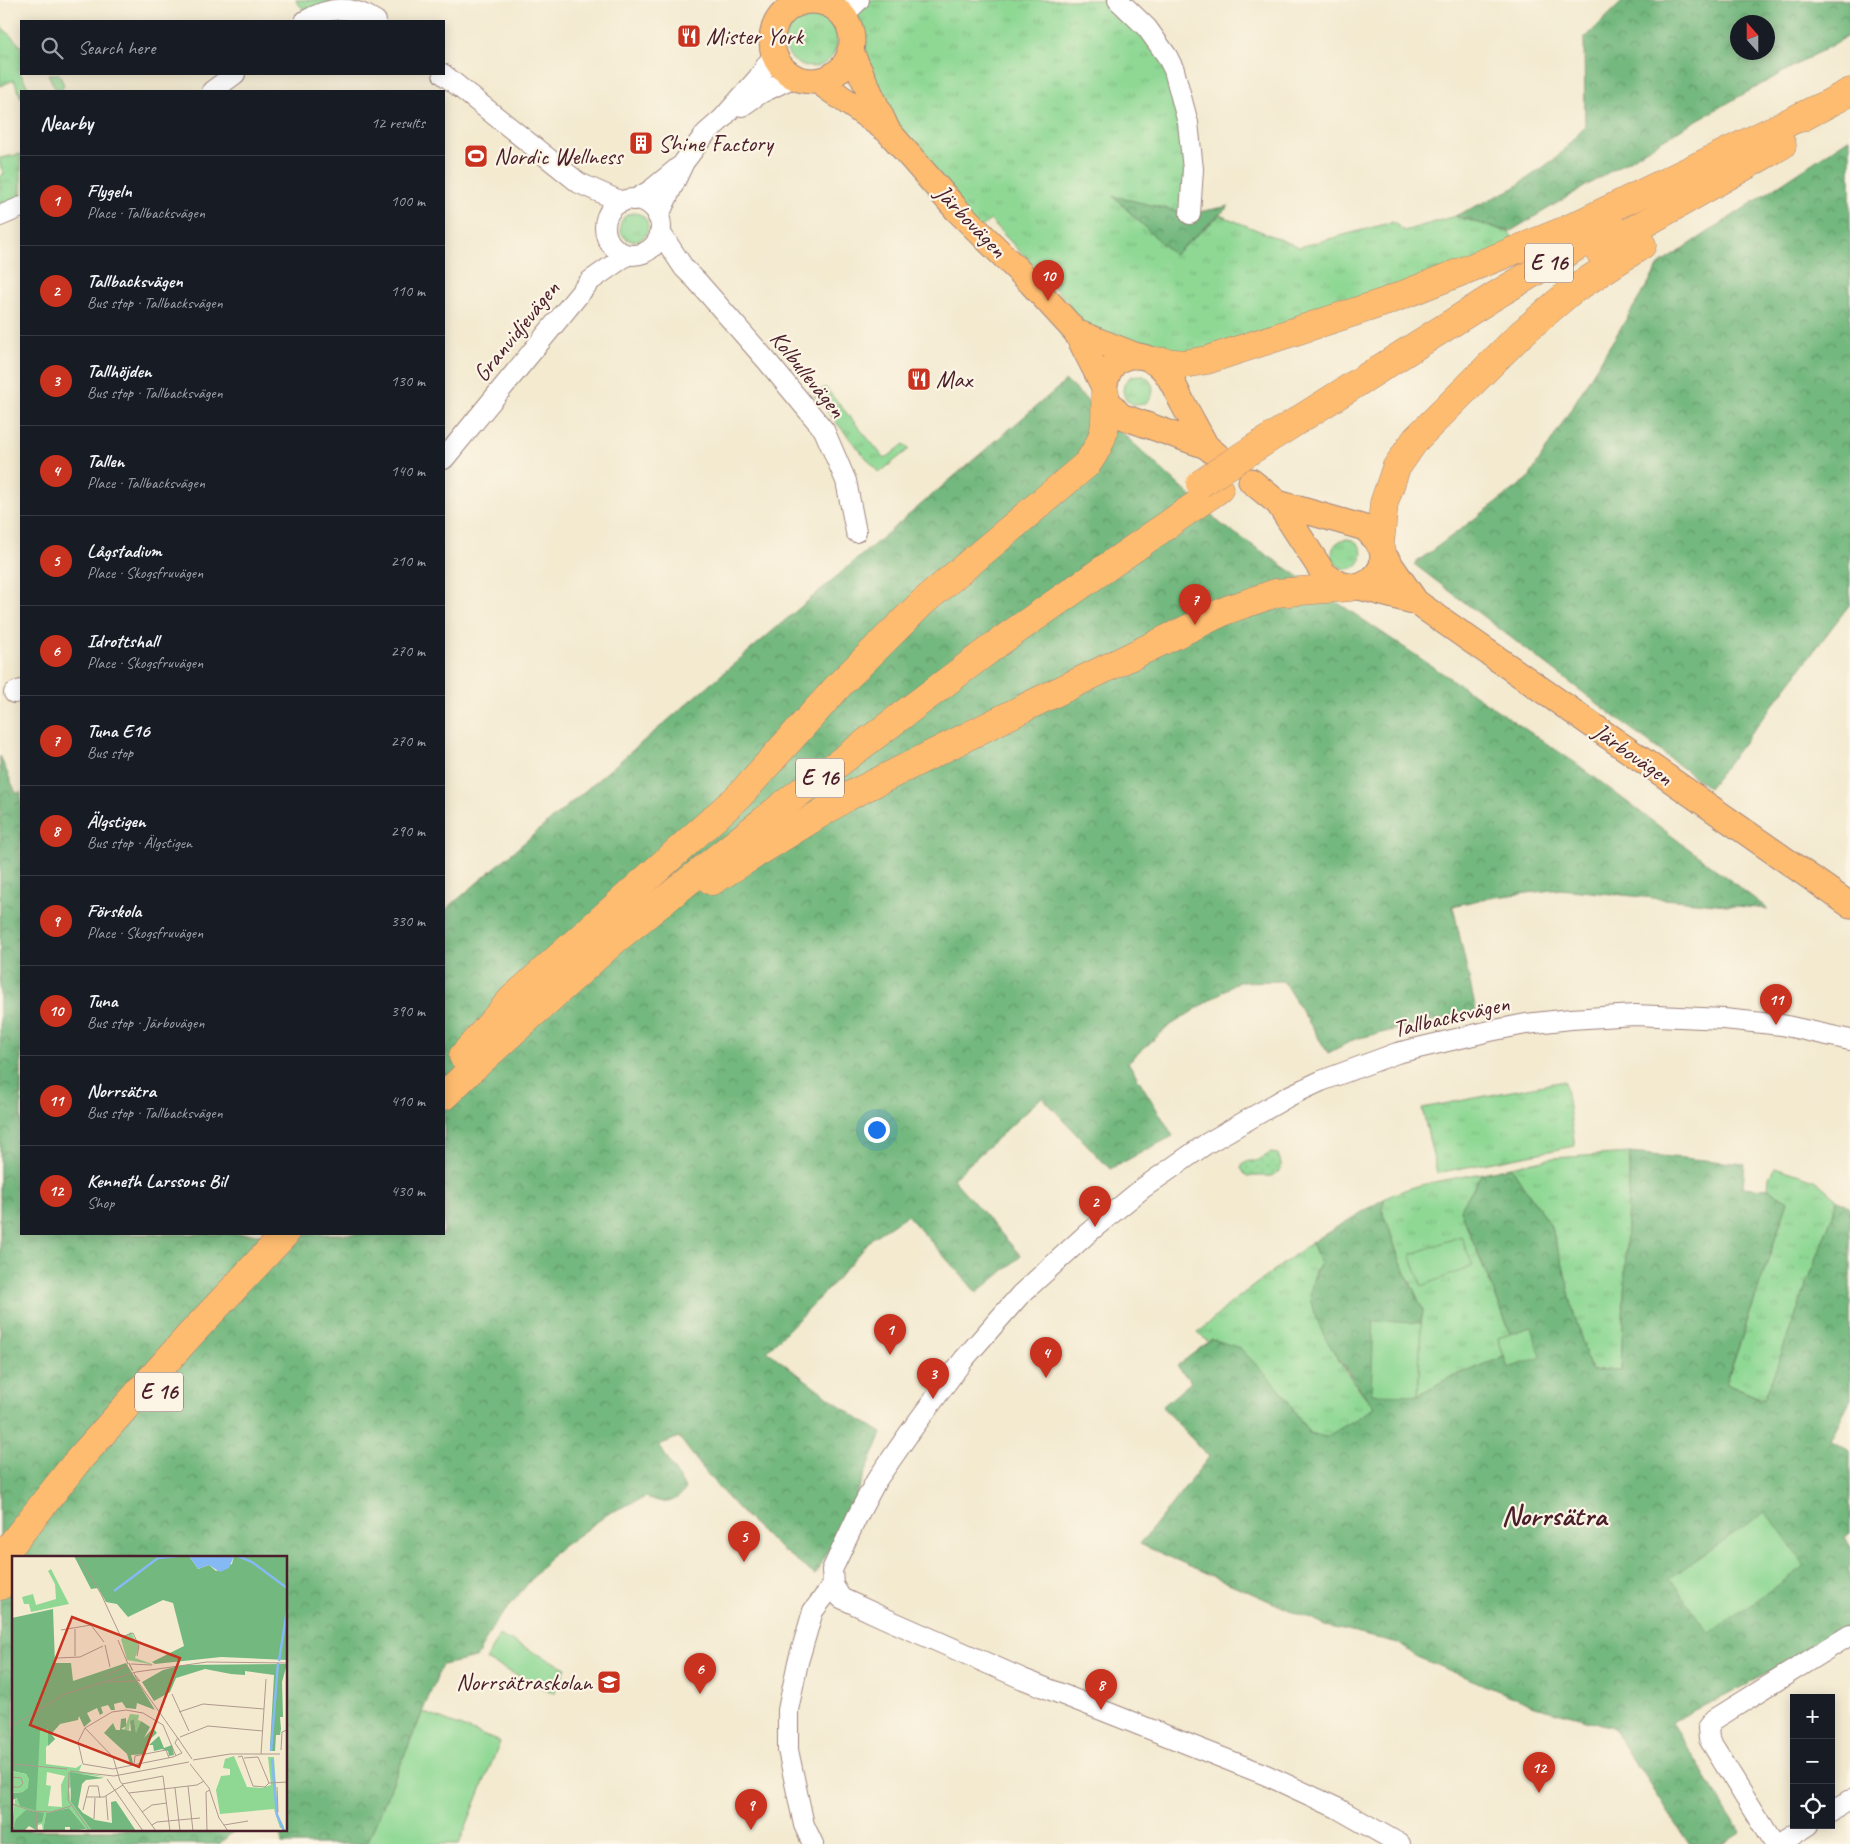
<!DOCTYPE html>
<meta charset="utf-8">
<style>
:root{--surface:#171b24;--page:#242831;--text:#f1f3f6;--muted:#9ea1a6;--line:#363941;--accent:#c8321e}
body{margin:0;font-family:Caveat,sans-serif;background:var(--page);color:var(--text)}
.controls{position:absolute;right:15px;bottom:15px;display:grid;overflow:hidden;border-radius:0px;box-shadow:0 2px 12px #0003}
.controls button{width:45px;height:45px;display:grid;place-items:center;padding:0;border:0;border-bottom:1px solid var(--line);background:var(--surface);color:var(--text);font:25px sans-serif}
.compass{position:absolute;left:1730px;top:15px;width:45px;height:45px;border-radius:50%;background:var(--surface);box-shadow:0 2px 12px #0003;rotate:339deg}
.you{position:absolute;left:876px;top:1129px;width:18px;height:18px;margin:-12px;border:4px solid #fff;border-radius:50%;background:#1a73e8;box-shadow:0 0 0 8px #1a73e833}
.badge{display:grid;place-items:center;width:32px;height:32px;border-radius:50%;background:var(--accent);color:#fff;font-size:16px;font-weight:700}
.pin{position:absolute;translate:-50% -41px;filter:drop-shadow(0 1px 2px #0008)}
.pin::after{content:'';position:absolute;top:26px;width:18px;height:15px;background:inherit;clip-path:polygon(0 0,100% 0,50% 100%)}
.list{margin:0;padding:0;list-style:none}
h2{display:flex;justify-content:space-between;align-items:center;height:65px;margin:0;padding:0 20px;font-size:21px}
h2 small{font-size:16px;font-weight:400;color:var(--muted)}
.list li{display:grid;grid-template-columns:32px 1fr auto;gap:15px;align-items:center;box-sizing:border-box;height:90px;padding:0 20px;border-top:1px solid var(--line)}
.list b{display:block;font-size:19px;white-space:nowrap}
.list p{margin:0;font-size:16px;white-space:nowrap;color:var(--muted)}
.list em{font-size:16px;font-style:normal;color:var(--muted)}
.icon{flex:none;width:28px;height:28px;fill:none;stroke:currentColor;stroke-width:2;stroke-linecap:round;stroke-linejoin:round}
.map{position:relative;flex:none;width:1850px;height:1844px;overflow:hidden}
.search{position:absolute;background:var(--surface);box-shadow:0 2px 12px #0003;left:20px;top:20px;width:425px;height:55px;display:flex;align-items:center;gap:12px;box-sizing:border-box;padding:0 18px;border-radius:0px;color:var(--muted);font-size:19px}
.panel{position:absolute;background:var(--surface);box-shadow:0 2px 12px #0003;left:20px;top:90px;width:425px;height:1145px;border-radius:0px}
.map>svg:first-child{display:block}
</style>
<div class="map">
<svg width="1850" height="1844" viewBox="0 0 1850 1844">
<defs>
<pattern id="grass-tufts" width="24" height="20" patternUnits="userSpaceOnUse" patternTransform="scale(1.25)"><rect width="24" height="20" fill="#8fd894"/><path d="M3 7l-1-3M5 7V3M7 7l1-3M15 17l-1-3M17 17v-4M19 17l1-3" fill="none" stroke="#7db980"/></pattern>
<pattern id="forest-crowns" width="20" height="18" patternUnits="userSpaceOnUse" patternTransform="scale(1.25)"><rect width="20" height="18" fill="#73b87e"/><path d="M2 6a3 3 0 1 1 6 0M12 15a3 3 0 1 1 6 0" fill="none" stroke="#609567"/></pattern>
<pattern id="park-dots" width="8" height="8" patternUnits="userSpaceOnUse" patternTransform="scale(1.25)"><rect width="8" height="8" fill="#8fd894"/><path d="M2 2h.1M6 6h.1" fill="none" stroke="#7db980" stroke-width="1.8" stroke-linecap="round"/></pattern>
</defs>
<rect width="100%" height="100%" fill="#fcf5e5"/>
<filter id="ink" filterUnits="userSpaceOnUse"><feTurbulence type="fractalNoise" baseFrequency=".02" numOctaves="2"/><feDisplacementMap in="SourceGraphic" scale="10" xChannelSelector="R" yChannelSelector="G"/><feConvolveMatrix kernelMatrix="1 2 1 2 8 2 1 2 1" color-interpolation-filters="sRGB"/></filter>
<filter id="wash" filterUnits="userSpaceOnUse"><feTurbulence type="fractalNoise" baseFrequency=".0096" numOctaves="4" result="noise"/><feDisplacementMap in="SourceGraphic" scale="20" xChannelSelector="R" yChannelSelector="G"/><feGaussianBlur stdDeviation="1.12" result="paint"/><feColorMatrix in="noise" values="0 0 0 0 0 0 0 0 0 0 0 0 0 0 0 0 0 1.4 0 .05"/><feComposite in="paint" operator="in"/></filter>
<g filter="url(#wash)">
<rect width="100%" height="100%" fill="#f3ead0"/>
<g fill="url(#grass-tufts)" stroke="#6c7c60">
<path d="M295 0H334L311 18Z"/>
<path d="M859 0H1118L1174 70 1190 214 1114 197 1174 255 1220 215 1299 247 1393 222 1404 231 1455 216 1509 232 1519 249 1207 360 1076 332 1069 303 990 220 978 230 888 131 852 39 850 28 843 16Z"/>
<circle cx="811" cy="41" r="26"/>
<path d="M0 25 21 46V68L19 70 30 91H21V98L14 80 0 86Z"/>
<path d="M48 74H59L64 85 60 90 61 91H56L59 90 55 88Z"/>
<path d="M21 154V207L0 216V176L4 174 0 165V158Z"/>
<circle cx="634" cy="227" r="14"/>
<circle cx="1138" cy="390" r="15"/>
<path d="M825 387 885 459 904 444 909 449 879 473 814 396Z"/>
<circle cx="1347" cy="554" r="15"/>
<path d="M1565 1081 1575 1146 1437 1173 1422 1108Z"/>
<path d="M1630 1153 1621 1370 1591 1371 1573 1311 1563 1265 1550 1225 1511 1167 1553 1158Z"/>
<path d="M1775 1167 1815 1180 1837 1199 1833 1214 1765 1400 1726 1384 1788 1201 1768 1189 1769 1177Z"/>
<path d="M1482 1173 1460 1210 1511 1334 1498 1338 1504 1357 1449 1378 1418 1395 1421 1323 1423 1310 1398 1256 1388 1225 1383 1215 1384 1199C1409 1184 1453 1179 1482 1173Z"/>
<path d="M1312 1242 1320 1262 1314 1273 1325 1336 1344 1369 1374 1408 1326 1438 1309 1433 1281 1391 1212 1339 1208 1342 1198 1333 1232 1302Z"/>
</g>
<g fill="url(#forest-crowns)" stroke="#5e6c54" fill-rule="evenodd">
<path d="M1624 0H1850V35L1679 130 1509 232 1455 216 1514 188 1556 158 1585 127 1584 39ZM1768 22V52H1738V22Z"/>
<path d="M1850 138V604L1709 788 1414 564 1528 479 1660 264Z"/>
<path d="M1113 196 1189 214 1229 206 1174 255Z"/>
<path d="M1066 381 1221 524 1577 764 1768 909 1560 889 1487 898 1453 906 1476 1011 1355 1039 1328 1053 1283 981 1238 982 1168 1027 1128 1062 1173 1136 1110 1169 1042 1097 953 1179 1021 1256 977 1293 907 1215 872 1238 828 1289 767 1351 854 1416 882 1433 852 1505 815 1575C758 1534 720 1493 679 1437L659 1445 686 1490C669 1506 667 1504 646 1497L611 1512 553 1553 493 1626 476 1658 442 1665 367 1844H282L280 1830H286V1558H14V1830H235L219 1844H0V756L16 793 21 792V1234H444V911Z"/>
<path d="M1630 1153 1745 1164 1743 1187 1768 1189 1788 1201 1726 1384 1764 1400 1833 1214 1837 1199 1850 1207V1400L1830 1440 1850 1451V1533L1845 1537 1850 1546V1631L1672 1722 1740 1832 1721 1844H1689L1612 1727 1535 1706 1417 1657 1398 1643 1326 1626 1140 1544 1209 1457 1162 1407 1191 1382 1177 1366 1212 1339 1240 1348 1281 1391 1309 1433 1326 1437 1374 1408C1352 1375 1323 1345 1312 1306 1308 1294 1314 1272 1320 1262L1312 1242 1384 1199 1383 1215 1388 1225 1398 1256 1423 1310 1421 1323 1374 1322 1418 1395 1449 1378 1504 1357 1508 1368 1531 1327 1511 1334 1460 1210 1482 1173 1511 1167 1550 1225 1563 1265 1573 1311 1591 1371 1621 1370Z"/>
</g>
<path fill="url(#park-dots)" stroke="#6c7c60" d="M1271 1153 1278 1154 1281 1163V1170L1273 1176H1247L1244 1173 1241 1168 1243 1164 1249 1161H1256Z"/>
<g fill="#8fd894" stroke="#6c7c60">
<path d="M1461 1236 1473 1266 1422 1286 1410 1255Z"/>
<path d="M1374 1321 1421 1323 1418 1395 1371 1394Z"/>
<path d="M1531 1327 1541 1357 1508 1368 1498 1338Z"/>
<path d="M1766 1511 1805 1566 1709 1634 1670 1578Z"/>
<path d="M499 1635 566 1668 554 1693 486 1660Z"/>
<path d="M423 1712 500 1742 459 1844H367Z"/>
</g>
</g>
<g filter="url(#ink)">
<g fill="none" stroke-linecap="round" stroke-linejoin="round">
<g stroke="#9e847e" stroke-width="22">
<g id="minor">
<path d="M1118 0 1147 28 1167 56 1174 70 1188 123 1193 169 1190 214"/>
<path d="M843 16 859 0"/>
<path d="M305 21C330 6 350 5 376 21"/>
<path d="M443 74 579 183 622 202"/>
<path d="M212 91 235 74"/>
<path d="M742 106 761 93 794 77"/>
<circle cx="633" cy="227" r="28"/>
<path d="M634 200 651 190 679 167"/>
<path d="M0 216 21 207"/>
<path d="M658 217 684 162 706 133 722 119 758 78 774 54"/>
<path d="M660 232 684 268 697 281 767 361 824 430 846 481 856 532"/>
<path d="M444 459 590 281 627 255"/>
<path d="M14 693 21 690"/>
<path d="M1831 1811 1850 1800"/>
<path d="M813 1844 804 1825 788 1750V1710L798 1662 813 1611 833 1585"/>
<path d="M1400 1844 1337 1808 1266 1775 1023 1679 882 1617 841 1598 833 1585 832 1570 857 1517 876 1481 910 1432 964 1359 1020 1295 1088 1233 1143 1188 1206 1144 1289 1096 1321 1081 1397 1053 1490 1031 1526 1024 1571 1019 1635 1015 1724 1019 1782 1025 1850 1040"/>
<path d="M1774 1844 1709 1739 1708 1728 1715 1719 1850 1635"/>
<path d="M1779 1844 1809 1825"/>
</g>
</g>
<g stroke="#9e847e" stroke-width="27">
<g id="major">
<circle cx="812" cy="41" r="40"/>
<path d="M850 50 887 129"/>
<path d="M818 81 888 131 957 210 1031 283 1076 332 1104 387"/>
<path d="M1076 332 1137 356"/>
<path d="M1206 446C1198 431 1190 417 1182 402 1176 390 1170 375 1160 366 1141 349 1112 353 1106 380 1105 385 1103 390 1105 395 1108 403 1115 410 1121 416L1206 446 1219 457"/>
<path d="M1251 481 1278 503 1324 574 1337 583 1350 587H1359L1370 581 1377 574 1382 566 1383 554 1380 544 1365 528 1278 503"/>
<path d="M1383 554 1416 602"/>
<path d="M1359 587 1416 602 1850 905"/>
</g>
</g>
<g stroke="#9e847e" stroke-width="29">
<g id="highway">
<path d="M1801 118 1850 92"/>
<path d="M1598 250 1782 145"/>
<path d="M1154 361 1184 364 1207 360 1385 302 1566 230 1816 109"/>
<path d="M1256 447 1493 297 1611 226"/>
<path d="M1380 544 1384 503 1396 468 1416 439 1521 334 1570 292 1642 245"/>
<path d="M712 881 847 797 1032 704 1227 610 1276 593 1350 587"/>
<path d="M463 1056 512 999 738 797 841 683 922 603 1087 464C1107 436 1106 427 1105 394"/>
<path d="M444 1096 474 1067 615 940 783 805 998 643 1219 489"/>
<path d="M0 1559 75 1464 189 1336 285 1234"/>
<path d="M0 1586 14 1568"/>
</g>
</g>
<use href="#minor" stroke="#fff" stroke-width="20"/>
<use href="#major" stroke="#febc70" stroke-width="25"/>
<use href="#highway" stroke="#febc70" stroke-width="28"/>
<g stroke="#9e847e" stroke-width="29" stroke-linecap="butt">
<path id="highway-bridge" d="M1200 484 1256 447"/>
</g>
<use href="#highway-bridge" stroke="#febc70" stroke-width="28"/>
</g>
</g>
<defs>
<g id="restaurant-square" transform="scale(1.25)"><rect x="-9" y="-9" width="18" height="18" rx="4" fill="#c8321e" stroke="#fcf5e5"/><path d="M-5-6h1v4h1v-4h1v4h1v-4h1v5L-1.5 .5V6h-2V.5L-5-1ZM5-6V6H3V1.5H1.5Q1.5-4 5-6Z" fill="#fff"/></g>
<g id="building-square" transform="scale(1.25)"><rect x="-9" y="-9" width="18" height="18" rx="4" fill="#c8321e" stroke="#fcf5e5"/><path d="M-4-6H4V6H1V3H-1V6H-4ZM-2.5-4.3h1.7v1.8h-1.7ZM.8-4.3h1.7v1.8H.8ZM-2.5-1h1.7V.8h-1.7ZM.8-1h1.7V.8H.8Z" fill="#fff"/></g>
<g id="stadium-square" transform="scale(1.25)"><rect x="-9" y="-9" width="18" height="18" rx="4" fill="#c8321e" stroke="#fcf5e5"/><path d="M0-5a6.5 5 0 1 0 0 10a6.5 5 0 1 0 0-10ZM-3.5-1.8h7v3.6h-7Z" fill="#fff"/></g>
<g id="school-square" transform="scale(1.25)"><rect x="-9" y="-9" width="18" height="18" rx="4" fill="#c8321e" stroke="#fcf5e5"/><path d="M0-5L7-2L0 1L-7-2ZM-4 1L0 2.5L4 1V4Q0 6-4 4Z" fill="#fff"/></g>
</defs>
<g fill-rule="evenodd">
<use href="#restaurant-square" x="689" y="36"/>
<use href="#building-square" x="641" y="143"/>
<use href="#stadium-square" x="476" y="156"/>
<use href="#restaurant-square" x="919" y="379"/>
<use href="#school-square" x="609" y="1682"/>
</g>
<g text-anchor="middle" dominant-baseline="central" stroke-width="4.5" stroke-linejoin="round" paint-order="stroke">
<g fill="#fcf5e5" stroke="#7f5f63" stroke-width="1">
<rect x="1525" y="243.5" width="48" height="39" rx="4"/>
<rect x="796" y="758.5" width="48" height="39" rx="4"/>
<rect x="135" y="1372.5" width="48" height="39" rx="4"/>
</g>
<g font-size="22" font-weight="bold" fill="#4a1f2b">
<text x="1549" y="263">E 16</text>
<text x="820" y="778">E 16</text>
<text x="159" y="1392">E 16</text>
</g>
<g font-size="24" fill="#4a1f2b" stroke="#fcf5e5" text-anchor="start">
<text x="706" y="36">Mister York</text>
<text x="658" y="143">Shine Factory</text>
<text x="494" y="156">Nordic Wellness</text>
<text x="936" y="379">Max</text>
<text x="592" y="1682" text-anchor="end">Norrsätraskolan</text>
</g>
<g font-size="24" fill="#4a1f2b" stroke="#fcf5e5">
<text transform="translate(971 221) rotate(46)">Järbovägen</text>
<text transform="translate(516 331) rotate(-51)">Granvidjevägen</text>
<text transform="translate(808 374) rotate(51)">Kolbullevägen</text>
<text transform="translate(1633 754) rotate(35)">Järbovägen</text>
<text transform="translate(1451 1016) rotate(-13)">Tallbacksvägen</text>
</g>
<g font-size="29" font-weight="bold" fill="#4a1f2b" stroke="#fcf5e5">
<text x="1554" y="1515">Norrsätra</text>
</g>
</g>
<g transform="translate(12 1556)">
<rect width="275" height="275" fill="#f3ead0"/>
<path d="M39 13 57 48 19 56 17 48H12L10 41 21 38 24 49 44 43 43 28 36 15ZM119 76 127 91 123 102 143 109 115 104 109 83ZM118 158 127 159 126 164 129 165 124 178 122 163 118 165 117 174H112ZM48 168 39 178 43 183 34 191V208L64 212 70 208 67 215 94 221 69 218 57 233 59 246 80 275H75L57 252 34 257 31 275 30 268 26 269V275L12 258 0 271 3 243H0L4 242 8 245 28 175ZM35 216 53 220 49 229 50 251 36 250 39 230 34 229Z" fill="#8fd894" fill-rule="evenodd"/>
<path d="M62 0H177L186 13 197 9 204 15 220 8 222 0H275V104L209 101 143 108 140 106 172 90 161 47 151 44 116 61 105 48 94 46 86 32 79 33ZM41 53 43 107H59L61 125 114 107 143 154 125 147 124 153 114 152 110 146 102 148 103 154H99L96 149 89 151 91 157 88 159 85 152 75 157 79 165 72 171 67 160 66 164 48 168 39 178 43 183 36 190V173L28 175 24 255 8 250 5 242 0 244V237L11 236 17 223 14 218 0 215V62ZM275 108 270 126 271 161H268L269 173 268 179H264L263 195H258V191L262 119 233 115V119L219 118 193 113 164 122 158 136 142 145 130 126 151 114 170 109ZM114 162V170L109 173 119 175 118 165 122 163 124 177 129 165 138 171 132 182 141 172 145 177 135 186 137 189 147 180 152 192 160 189 162 199 157 200 156 195 150 193 142 195 141 189H137L133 193 134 198 119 199 121 207 118 208 115 198 92 177 101 167 104 174H108L109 163ZM58 216 92 222 74 224 70 228 66 251 71 257 83 264 100 267 99 246 104 245 124 275H80L59 246ZM57 252 74 273 58 275V271H53V275H31L34 257ZM14 254 32 257 30 266 26 267 24 274 17 270 12 275H0L4 263Z" fill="#73b87e"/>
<path d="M222 200 235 231 250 232 259 229 256 201H262L266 259 272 271 268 272 262 253 208 258 204 234 209 220 218 219V213L211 212 213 203ZM0 215 14 218 17 223 16 232 11 236 0 237Z" fill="#8fd894"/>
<path d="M177 0H222L217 12 208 16 197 9 186 13Z" fill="#85b9f3"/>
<path fill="none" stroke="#85b9f3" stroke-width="2.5" d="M226 0 240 6 275 32M102 35 146 2 166 0M267 105 275 54M259 195 266 107M260 203 265 259 272 275"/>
<path fill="none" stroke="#af998e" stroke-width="1" d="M66 0 89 38 108 79M49 74 79 69 92 86M109 81 121 77 127 90 125 100M106 84 116 108M93 89 98 111M63 100V73M45 102 68 101 91 90M119 108 140 109M120 114 117 107 121 115M122 117 125 124 128 125 123 119M91 121 116 109M97 126 126 125M126 126 165 181M160 138 177 175M167 156 191 148 252 153M0 170 53 138 124 116 195 106 275 107M168 181 196 170 251 175M167 184 165 181 180 203M269 194 270 176 275 174M249 198 254 123M226 201 230 200 241 230 253 231 257 227M232 202 246 201 257 227M181 204 218 198H268M0 208 55 213M71 208 101 213 161 201 170 197 163 187 165 183M71 208 66 186 73 172M178 208 197 232 207 262 216 275M122 209 123 200 154 194 157 202M58 215 102 220 177 206M57 216 56 244 78 275M0 221 9 222 11 227 8 231H0M95 223 131 275M257 227 275 226M110 228 151 220 158 275M176 230 181 275M265 231 266 256M163 232 168 275M117 237 185 229 192 225M94 240 96 264M74 241H92L111 229M0 248 20 255 39 256 59 250M71 254 77 230H86L88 242M24 255 25 275M130 256 140 249 155 247M82 263 83 242M140 269 145 266 188 262M212 269 236 265M144 275 108 225 101 201 73 172 100 156 114 154 131 157 151 169 164 200M195 275 194 236 198 234"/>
<path fill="#c8321e" fill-opacity="0.15" stroke="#c8321e" stroke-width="2.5" d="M60 61 168 102 127 211 18 169Z"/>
<rect width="275" height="275" fill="none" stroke="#4a1f2b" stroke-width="2.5"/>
</g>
</svg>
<div class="controls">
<button>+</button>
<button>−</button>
<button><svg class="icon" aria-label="locate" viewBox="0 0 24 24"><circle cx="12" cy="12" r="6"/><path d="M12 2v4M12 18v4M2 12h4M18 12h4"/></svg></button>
</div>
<svg class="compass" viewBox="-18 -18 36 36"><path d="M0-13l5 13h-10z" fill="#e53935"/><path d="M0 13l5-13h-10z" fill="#9ea1a6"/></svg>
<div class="you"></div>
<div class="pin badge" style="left:890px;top:1355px">1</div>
<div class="pin badge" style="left:1095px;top:1227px">2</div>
<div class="pin badge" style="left:933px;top:1399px">3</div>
<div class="pin badge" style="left:1046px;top:1378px">4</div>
<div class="pin badge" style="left:744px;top:1562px">5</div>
<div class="pin badge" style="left:700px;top:1694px">6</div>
<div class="pin badge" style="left:1195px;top:625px">7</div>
<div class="pin badge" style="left:1101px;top:1710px">8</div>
<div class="pin badge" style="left:751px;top:1830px">9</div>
<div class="pin badge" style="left:1048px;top:301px">10</div>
<div class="pin badge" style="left:1776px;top:1025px">11</div>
<div class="pin badge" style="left:1539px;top:1793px">12</div>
<div class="search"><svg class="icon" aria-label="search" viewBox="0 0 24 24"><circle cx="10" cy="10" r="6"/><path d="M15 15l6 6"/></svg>Search here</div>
<section class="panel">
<h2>Nearby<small>12 results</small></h2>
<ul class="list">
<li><span class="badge">1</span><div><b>Flygeln</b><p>Place · Tallbacksvägen</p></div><em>100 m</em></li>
<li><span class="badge">2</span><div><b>Tallbacksvägen</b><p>Bus stop · Tallbacksvägen</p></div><em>110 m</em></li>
<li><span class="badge">3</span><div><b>Tallhöjden</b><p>Bus stop · Tallbacksvägen</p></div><em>130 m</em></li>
<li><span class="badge">4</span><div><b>Tallen</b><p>Place · Tallbacksvägen</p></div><em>140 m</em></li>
<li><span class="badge">5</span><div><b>Lågstadium</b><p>Place · Skogsfruvägen</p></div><em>210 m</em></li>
<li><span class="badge">6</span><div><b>Idrottshall</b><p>Place · Skogsfruvägen</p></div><em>270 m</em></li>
<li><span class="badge">7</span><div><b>Tuna E16</b><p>Bus stop</p></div><em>270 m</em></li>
<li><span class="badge">8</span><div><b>Älgstigen</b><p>Bus stop · Älgstigen</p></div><em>290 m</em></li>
<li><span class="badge">9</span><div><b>Förskola</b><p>Place · Skogsfruvägen</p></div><em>330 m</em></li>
<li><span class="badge">10</span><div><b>Tuna</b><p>Bus stop · Järbovägen</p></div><em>390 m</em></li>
<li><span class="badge">11</span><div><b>Norrsätra</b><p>Bus stop · Tallbacksvägen</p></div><em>410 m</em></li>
<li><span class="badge">12</span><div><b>Kenneth Larssons Bil</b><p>Shop</p></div><em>430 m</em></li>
</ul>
</section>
</div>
